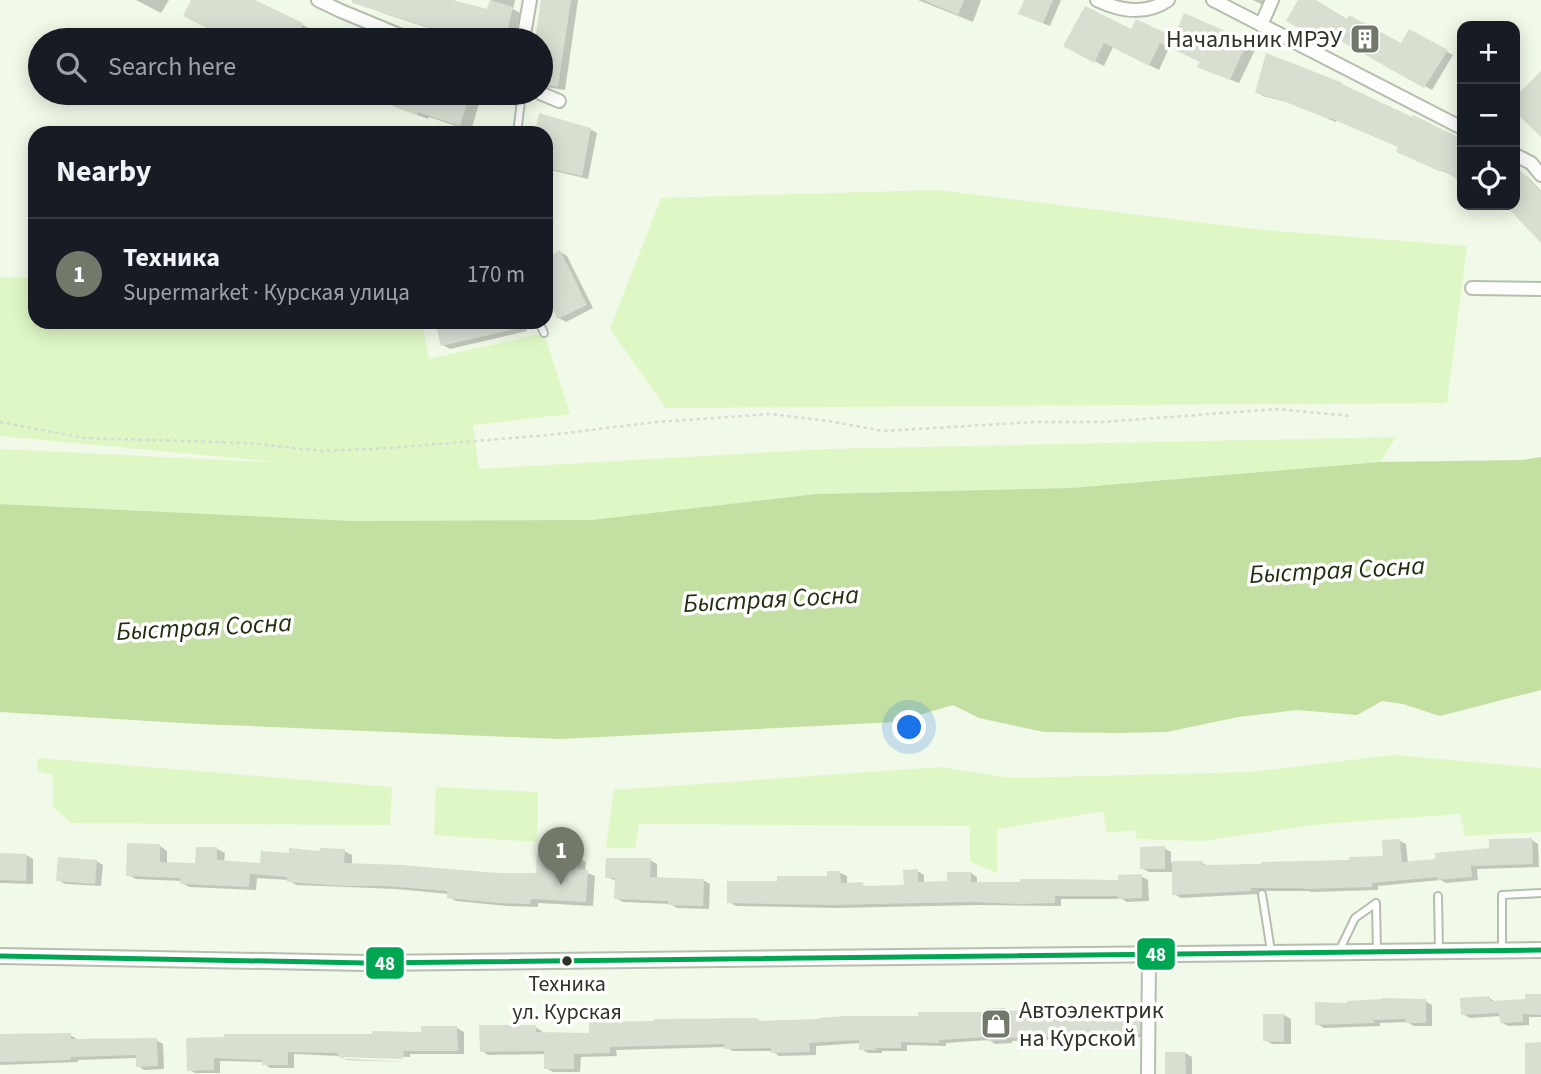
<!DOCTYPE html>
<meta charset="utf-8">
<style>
:root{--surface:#171b24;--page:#242831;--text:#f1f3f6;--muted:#9ea1a6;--line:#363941;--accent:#72796a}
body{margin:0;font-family:"Source Sans 3",sans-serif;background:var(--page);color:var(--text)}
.controls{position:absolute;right:21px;top:21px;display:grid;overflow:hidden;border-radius:14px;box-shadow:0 4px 18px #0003}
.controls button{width:63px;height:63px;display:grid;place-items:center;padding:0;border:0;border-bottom:2px solid var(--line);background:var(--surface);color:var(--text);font:35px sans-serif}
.you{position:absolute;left:910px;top:728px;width:24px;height:24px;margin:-18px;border:5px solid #fff;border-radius:50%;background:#1a73e8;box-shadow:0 0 0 10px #1a73e833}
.badge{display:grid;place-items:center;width:46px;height:46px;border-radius:50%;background:var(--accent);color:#fff;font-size:23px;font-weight:700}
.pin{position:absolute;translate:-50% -58px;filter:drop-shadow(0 2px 4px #0008)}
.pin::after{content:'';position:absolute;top:37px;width:24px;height:21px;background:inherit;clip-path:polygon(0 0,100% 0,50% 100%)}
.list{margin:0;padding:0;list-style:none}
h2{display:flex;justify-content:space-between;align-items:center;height:91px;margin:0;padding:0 28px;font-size:30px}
h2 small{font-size:23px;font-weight:400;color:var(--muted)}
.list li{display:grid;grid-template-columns:46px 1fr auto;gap:21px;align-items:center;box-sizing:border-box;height:112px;padding:0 28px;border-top:2px solid var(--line)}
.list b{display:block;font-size:26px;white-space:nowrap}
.list p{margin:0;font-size:23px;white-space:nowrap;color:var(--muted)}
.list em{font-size:23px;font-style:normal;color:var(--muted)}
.icon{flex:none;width:38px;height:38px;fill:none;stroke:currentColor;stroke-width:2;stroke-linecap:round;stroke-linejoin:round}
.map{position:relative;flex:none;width:1541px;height:1074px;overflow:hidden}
.search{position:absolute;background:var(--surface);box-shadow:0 4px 18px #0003;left:28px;top:28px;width:525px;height:77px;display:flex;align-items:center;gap:18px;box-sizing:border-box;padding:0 24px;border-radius:38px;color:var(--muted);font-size:26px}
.panel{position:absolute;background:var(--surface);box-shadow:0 4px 18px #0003;left:28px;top:126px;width:525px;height:203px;border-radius:21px}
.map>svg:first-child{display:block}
</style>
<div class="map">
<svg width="1541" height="1074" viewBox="0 0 1541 1074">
<rect width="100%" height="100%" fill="#f1f9e9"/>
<g fill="#dff7c5">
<path d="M937 190 1263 230 1467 246 1447 403 666 408 610 329 661 198Z"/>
<path d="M0 277 35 278V322H422L429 359 544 333 570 414 473 425 479 469 827 449 1396 437 1380 462 1071 488 816 494 591 520 353 521 0 504V449L288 463 0 436Z"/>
<path d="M1394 755 1541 768V832L1465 836 1460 814 1322 824 1202 841 1137 839 1134 830 1107 833 1103 811 997 829V873L970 862V826L639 824 635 848H606L614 790 940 767 1011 778 1251 772Z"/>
<path d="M38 758 392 787 390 825 71 823 53 807V775L37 771Z"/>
<path d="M436 787 538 792 537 842 434 835Z"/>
</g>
<path fill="#c4dfa2" d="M1541 457V690L1440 716 1403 704 1382 701 1357 715 1297 710 1238 717 1167 732 1117 733 1044 732 979 718 953 705 895 722 560 739 199 724 0 712V504L353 521 591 520 816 494 1071 488 1380 462 1522 460Z"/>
<g fill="#0003">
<path d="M136 0H169L161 13Z"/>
<path d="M193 0H251L313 30 309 40H225L227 37Z"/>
<path d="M360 0H446L489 11 492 0H515L513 9 520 13 514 40H457L436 35 428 31 429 28 382 13Z"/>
<path d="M542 0H578L565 90 541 86V40H536Z"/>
<path d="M918 0H981L973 22Z"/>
<path d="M1026 0H1061L1050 26 1027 17Z"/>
<path d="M1253 0H1268L1265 6Z"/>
<path d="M1300 0H1313L1348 21 1401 46 1409 32 1453 55 1432 90 1330 34 1326 41 1289 21Z"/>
<path d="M1132 31 1175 39 1247 43 1256 48 1239 83 1208 71 1202 62 1170 46 1159 70 1113 47 1104 66 1066 46Z"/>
<path d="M335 32 355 40H331Z"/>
<path d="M1257 92 1413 119 1414 117 1462 141V180L1449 172V174L1404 155 1400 147 1337 120 1336 122 1287 102 1263 96Z"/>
<path d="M331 93H357L354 101Z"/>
<path d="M388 93H482L471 131 429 117 428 119 396 107 385 101Z"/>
<path d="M590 129 597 133 588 179 546 169V133H537Z"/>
<path d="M1515 170 1529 178 1541 191V240L1507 205H1515Z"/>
<path d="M560 252 567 256 593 308 566 322 559 318 546 292V260Z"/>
<path d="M437 322H525L527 331 450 349 443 345Z"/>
<path d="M1532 840 1538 844 1539 867 1477 869 1478 880 1446 883 1441 880 1378 886V890L1311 892 1309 891H1257L1258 894 1181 898 1174 894V872H1149L1142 868 1164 848 1171 852V863H1202L1208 866 1351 861 1385 858 1400 841 1406 844 1408 863 1437 860Z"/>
<path d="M160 846 167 851V864L197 865 217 849 225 853 224 862 262 865 290 855 344 851 352 855V865L498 874 538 875 578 858 586 862 585 872 595 876 593 906 538 903V907L507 906 456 901 449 897V894L396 889 296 885 289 880 257 878 256 890 189 887 182 883V881L136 879 128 875Z"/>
<path d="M0 854 26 855 33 859V884L0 883Z"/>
<path d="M650 860 657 864V879L703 880 710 884 709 909 677 908 670 904 623 902 616 898 617 881 607 877Z"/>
<path d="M96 861 103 865 101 886 65 884 58 880Z"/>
<path d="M917 871 924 875V884L949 883 971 873 977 877V883L1120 881 1141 876 1148 880 1149 901 1127 902 1122 899H1061V906L980 905 836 908 736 906 729 902 779 883 829 877 840 873 847 876V884H862L868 888 906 887Z"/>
<path d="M1541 996V1017H1529V1025L1508 1026 1501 1022V1016L1470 1018 1463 1014 1489 998 1496 1002 1527 1001Z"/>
<path d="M1425 1001 1432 1005V1026H1414L1407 1022 1380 1023V1026L1324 1028 1317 1024 1349 1004Z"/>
<path d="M1139 1008 1146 1012V1037H1057V1040L1012 1041V1043L995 1044 989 1040 946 1043V1046L907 1045V1051H882V1053H868L861 1049V1043L816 1046V1055L779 1056 772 1051H733L726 1047 616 1050 617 1056 581 1057 580 1072H553L546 1068V1054L488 1055 482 1051 535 1027 542 1031V1034H591L758 1020 762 1022 920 1018 987 1013 1004 1010 1008 1012Z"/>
<path d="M1284 1015 1291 1019V1044H1272L1265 1040Z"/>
<path d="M457 1028 464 1032V1054H410V1057L341 1055 344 1059 410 1062 346 1060 339 1056 294 1054V1068H270L263 1062 220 1061V1073H195L188 1069V1039L422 1034Z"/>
<path d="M0 1035H70L77 1039V1041L156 1040 163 1044 164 1069 144 1070 138 1066 137 1058 78 1060V1062L0 1065Z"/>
<path d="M1185 1053 1192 1057V1074H1167Z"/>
</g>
<g fill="#d8dfd1">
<path d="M191 0H255L303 23 296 40H231L183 16Z"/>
<path d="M352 0H453L487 9 490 0 513 7 505 40H463L426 32 428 27 352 3Z"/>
<path d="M541 0H571L558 87 541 84V40H535Z"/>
<path d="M923 0H964L958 15Z"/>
<path d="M1024 0H1053L1043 23 1018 14Z"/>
<path d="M1298 0H1316L1347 19 1349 15 1401 43 1409 29 1448 50 1424 88 1323 31 1318 39 1286 21Z"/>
<path d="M1085 6 1131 29 1136 19 1174 37 1184 13 1248 41 1230 80 1197 67 1200 62 1160 43 1149 66 1104 43 1094 63 1063 46Z"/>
<path d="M1266 53 1343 83 1342 84 1412 117 1413 115 1462 139V182L1442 170 1441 172 1396 152 1398 147 1330 118 1329 119 1278 99 1255 93Z"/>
<path d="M1541 71V137L1515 112V97Z"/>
<path d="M364 93H470L460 126 418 112 417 115Z"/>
<path d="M539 113 591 128 582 176 546 168V133H535Z"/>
<path d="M1515 165 1541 192V243L1505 205H1515Z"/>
<path d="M560 250 587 305 558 319 546 296V258Z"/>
<path d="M435 322H523L524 327 441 346Z"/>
<path d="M1532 838 1533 864 1471 866 1472 877 1437 880V877L1372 883V887L1303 889V888H1251V891L1172 895V861H1203V865L1261 864V862L1349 860V857L1383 856 1382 840 1400 839 1402 862 1435 859V853L1489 848V839Z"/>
<path d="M127 843 160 844V862L195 863 196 847H217V860L260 863 261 851 289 853V848L320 851V848L345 849 344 863 402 865 498 873H536L537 854 579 856 578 869 588 870 586 902 531 899 530 904 498 903 447 898V891L387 886H343L287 882V877L250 874 249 887 180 884V878L126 876Z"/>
<path d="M1165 846V869H1140V847Z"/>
<path d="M0 853 27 854 26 881 0 880Z"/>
<path d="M58 857 97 860 95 884 56 881Z"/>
<path d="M606 858H651L650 877 704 879 703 906 668 905V901L614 899 615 878H605Z"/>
<path d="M918 869V882L947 881V872H971V882H1020V879H1055L1118 880V875L1142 874V898L1118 899V896H1055V903L1020 904 972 902 828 905 727 903V881H777V876H827V871H840L841 883 863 882V886L904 885 903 870Z"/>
<path d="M1525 994H1541V1015L1523 1014V1022L1500 1023 1499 1013 1461 1015 1460 998 1490 996V1001L1525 999Z"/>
<path d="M1382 998 1426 999V1023H1405V1019L1374 1020V1023L1315 1025V1002L1347 1003V1001L1382 999Z"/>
<path d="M1062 1006H1140V1034H1050V1037L1006 1038V1040L987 1041V1037L939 1040V1043L901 1042V1048H876V1050H859V1040L809 1043 810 1052 771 1053V1048L724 1049V1044L610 1047V1053L574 1054V1069H544V1051L480 1052 479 1025H536V1032L589 1033V1022L654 1021V1019L758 1018V1021L819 1019V1018L845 1016H918V1012H985V1009L1005 1008V1011L1062 1009Z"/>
<path d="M1263 1014H1284V1042L1263 1041Z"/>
<path d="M421 1026H457L458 1051H404L403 1059 338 1057V1053L288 1052V1065H262V1060L214 1058V1070L187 1071 186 1038 224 1037V1034H372V1031L421 1032Z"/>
<path d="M71 1033V1039L157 1038 158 1066 136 1067V1055L71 1057V1060L0 1062V1034Z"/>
<path d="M1541 1042V1074H1525V1043Z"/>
<path d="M1165 1052H1185L1186 1074H1165Z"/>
</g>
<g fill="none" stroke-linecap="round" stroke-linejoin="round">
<g stroke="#b7beb0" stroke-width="10">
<g id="service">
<path d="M517 133 522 93"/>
<path d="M539 322 544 333"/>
<path d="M1262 894 1271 951"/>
<path d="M1438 896 1439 950"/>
<path d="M1502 949V895L1541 893"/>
<path d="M1339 951 1355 918 1376 903 1377 952"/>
</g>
</g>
<g stroke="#b7beb0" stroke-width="16">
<g id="minor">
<path d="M318 0 341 11 411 40"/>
<path d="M1097 0C1120 11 1145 16 1168 0"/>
<path d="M1213 0 1462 128"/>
<path d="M1261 25 1272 0"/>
<path d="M523 40 530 0"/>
<path d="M540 93 559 101"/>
<path d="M1515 155 1531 163 1541 175"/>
<path d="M1472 288 1541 289"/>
<path d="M1148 1074 1149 955"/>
</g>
</g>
<g stroke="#b7beb0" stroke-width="18">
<path id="tertiary" d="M0 956 366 963 1541 950"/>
</g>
<path stroke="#d8dad5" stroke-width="2.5" stroke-dasharray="3.5 3.5" stroke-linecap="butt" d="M0 422 84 438 249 443 323 451 389 448 549 435 656 422 771 414 829 421 883 431 1035 422H1103L1277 409 1351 416"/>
<use href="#service" stroke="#fdfefc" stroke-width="6"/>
<use href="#minor" stroke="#fdfefc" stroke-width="12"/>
<use href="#tertiary" stroke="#fdfefc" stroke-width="14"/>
<g stroke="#fff" stroke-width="10">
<path id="bus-1" d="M0 956 366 963 1541 950"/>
</g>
<use href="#bus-1" stroke="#00a651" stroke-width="5"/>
</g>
<defs>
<g id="building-square" transform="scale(1.575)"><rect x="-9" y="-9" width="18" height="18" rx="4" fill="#72796a" stroke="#fff"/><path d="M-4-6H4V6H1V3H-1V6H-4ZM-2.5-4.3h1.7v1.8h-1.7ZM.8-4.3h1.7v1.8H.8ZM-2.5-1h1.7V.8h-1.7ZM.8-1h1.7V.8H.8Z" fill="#fff"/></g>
<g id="shop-square" transform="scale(1.575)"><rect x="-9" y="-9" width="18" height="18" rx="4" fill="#72796a" stroke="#fff"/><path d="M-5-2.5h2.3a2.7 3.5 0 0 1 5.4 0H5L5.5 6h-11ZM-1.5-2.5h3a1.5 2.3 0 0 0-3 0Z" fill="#fff"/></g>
</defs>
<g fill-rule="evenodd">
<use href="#building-square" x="1365" y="39"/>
<use href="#shop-square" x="996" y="1024"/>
</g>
<circle fill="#2d3426" stroke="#fff" stroke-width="2.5" cx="567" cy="961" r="6"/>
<g text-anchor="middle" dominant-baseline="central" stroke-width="7" stroke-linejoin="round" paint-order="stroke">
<g font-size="22" fill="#2d3426" stroke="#fff">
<text x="567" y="984">Техника<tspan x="567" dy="28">ул. Курская</tspan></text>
</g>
<g font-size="24" fill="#2d3426" stroke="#fff" text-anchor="end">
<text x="1342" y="39">Начальник МРЭУ</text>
<text x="1019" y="1010" text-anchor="start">Автоэлектрик<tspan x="1019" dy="28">на Курской</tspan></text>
</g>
<g font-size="26" font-style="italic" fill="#222f0e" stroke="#fff">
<text transform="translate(1337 570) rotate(-3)">Быстрая Сосна</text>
<text transform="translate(771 599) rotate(-3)">Быстрая Сосна</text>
<text transform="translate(204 627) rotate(-3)">Быстрая Сосна</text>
</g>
</g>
<g stroke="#fff" stroke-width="2.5">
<rect x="1136" y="937" width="40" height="34" rx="7" fill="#00a651"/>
<rect x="365" y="946" width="40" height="34" rx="7" fill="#00a651"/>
</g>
<g font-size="19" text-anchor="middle" font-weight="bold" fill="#fff">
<text x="1156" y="961">48</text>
<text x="385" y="970">48</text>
</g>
</svg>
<div class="controls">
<button>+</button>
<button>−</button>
<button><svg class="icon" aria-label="locate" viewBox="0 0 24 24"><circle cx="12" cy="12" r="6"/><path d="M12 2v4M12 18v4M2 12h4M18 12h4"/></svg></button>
</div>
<div class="you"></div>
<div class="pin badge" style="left:561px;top:885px">1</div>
<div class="search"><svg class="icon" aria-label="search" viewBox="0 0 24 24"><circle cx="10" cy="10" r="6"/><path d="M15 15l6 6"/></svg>Search here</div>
<section class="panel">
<h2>Nearby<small></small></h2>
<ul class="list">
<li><span class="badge">1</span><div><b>Техника</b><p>Supermarket · Курская улица</p></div><em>170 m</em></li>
</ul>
</section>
</div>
